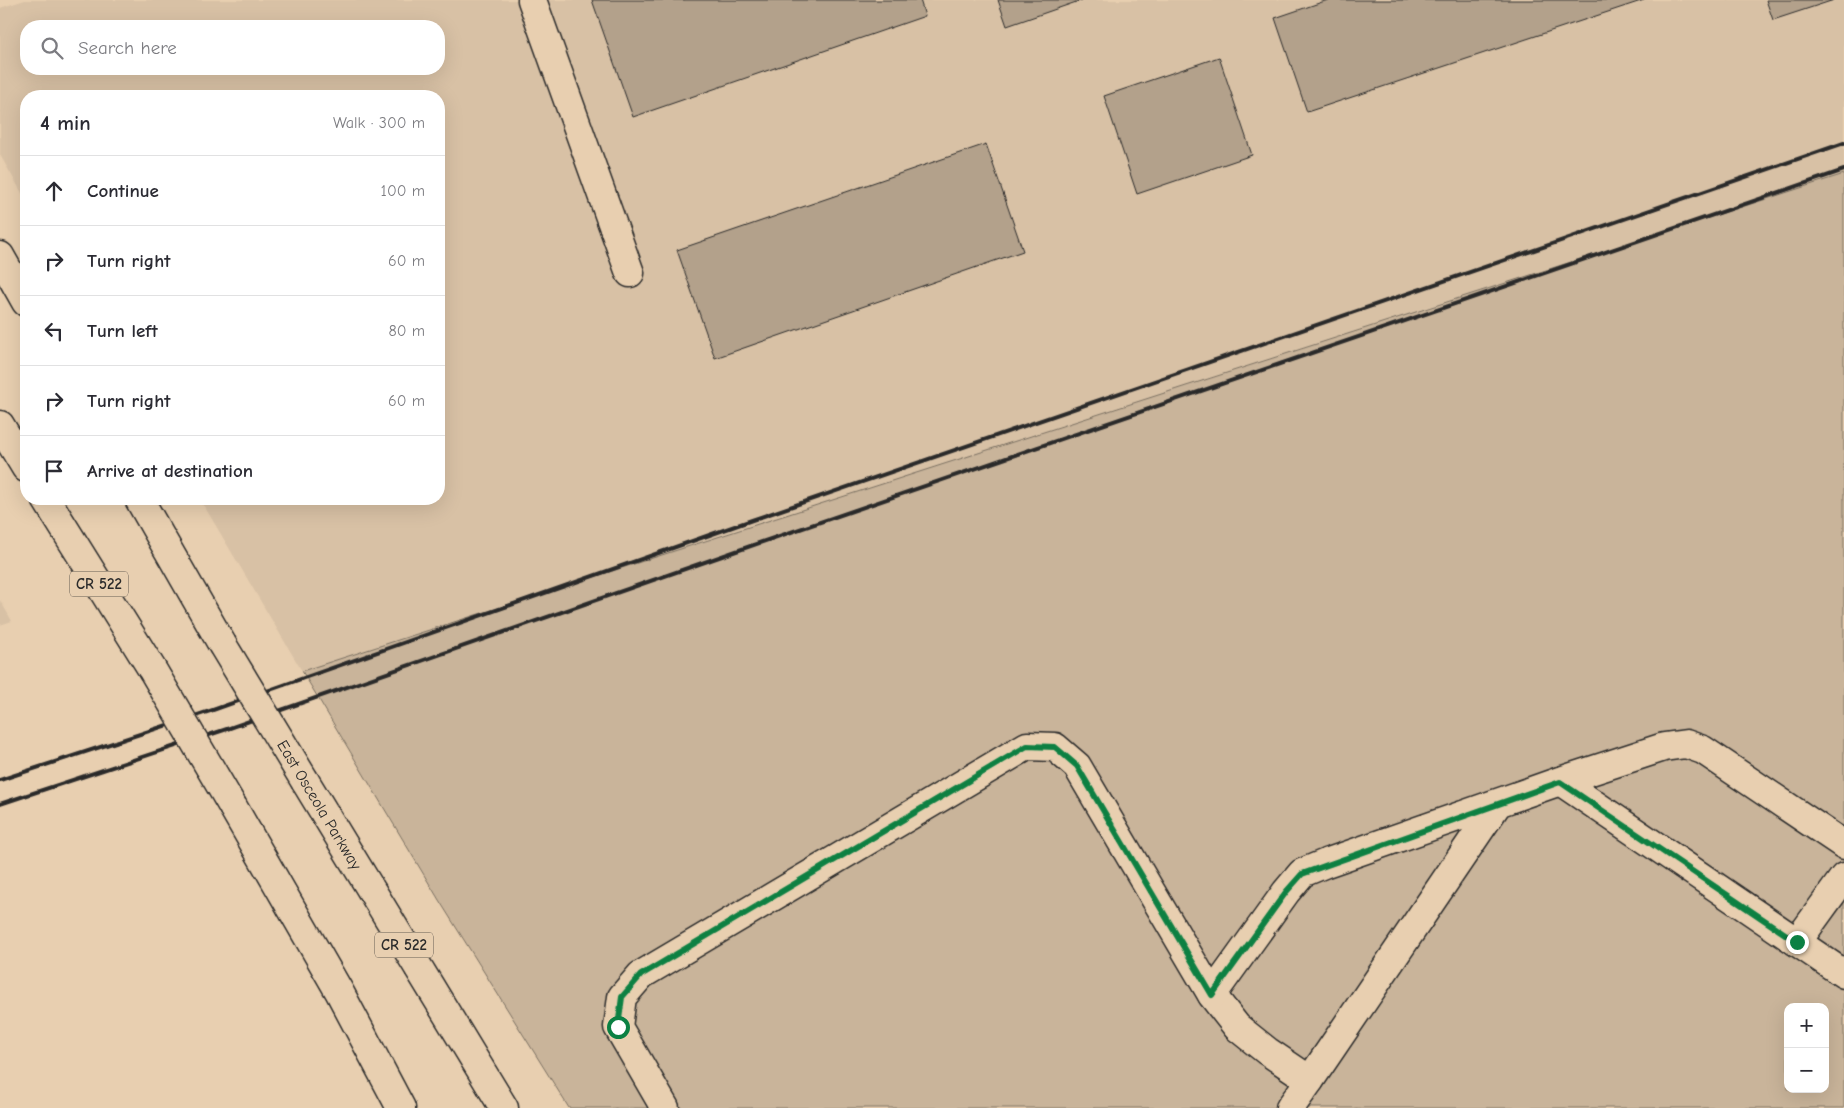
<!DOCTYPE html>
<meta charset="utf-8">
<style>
:root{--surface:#fff;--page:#f7f7f7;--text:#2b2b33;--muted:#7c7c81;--line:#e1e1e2}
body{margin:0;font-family:"Comic Neue",sans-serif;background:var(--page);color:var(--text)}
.controls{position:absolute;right:15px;bottom:15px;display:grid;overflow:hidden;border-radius:10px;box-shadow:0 5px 20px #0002}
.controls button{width:45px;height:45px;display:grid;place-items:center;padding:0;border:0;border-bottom:1px solid var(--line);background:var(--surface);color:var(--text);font:25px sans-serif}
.stop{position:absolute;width:15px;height:15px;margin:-11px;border:4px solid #0b8043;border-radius:50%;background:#fff}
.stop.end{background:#0b8043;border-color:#fff;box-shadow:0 1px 5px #0008}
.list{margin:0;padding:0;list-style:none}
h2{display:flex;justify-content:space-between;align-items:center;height:65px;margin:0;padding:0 20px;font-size:21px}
h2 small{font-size:16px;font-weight:400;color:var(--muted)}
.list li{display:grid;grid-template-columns:32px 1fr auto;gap:15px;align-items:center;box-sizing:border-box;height:70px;padding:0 20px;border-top:1px solid var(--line)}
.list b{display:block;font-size:19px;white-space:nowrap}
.list em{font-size:16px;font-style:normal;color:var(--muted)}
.icon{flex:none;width:28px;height:28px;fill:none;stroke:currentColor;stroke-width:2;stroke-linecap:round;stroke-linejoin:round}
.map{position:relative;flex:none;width:1844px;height:1108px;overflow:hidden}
.search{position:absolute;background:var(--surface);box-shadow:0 5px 20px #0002;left:20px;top:20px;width:425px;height:55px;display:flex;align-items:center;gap:12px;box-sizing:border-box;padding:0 18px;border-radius:20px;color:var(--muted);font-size:19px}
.panel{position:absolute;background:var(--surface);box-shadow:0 5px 20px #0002;left:20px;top:90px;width:425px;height:415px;border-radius:20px}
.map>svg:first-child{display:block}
</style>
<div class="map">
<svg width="1844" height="1108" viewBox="0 0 1844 1108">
<rect width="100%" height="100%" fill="#e8cfb0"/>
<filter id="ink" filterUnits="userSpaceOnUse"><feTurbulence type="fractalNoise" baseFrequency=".02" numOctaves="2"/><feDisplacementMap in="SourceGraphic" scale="10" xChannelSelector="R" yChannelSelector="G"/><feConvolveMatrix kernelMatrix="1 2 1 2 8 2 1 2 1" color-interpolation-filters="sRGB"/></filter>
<g filter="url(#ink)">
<g fill="#d8c1a5" fill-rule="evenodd">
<path d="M25 0H1844V174L302 671 200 499H439V96H26V200L0 155V8ZM26 26H439V69H26Z"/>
<path d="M0 600 12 621 0 625Z"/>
</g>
<path fill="#c9b49a" stroke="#7a7062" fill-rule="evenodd" d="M1844 174V1108H569L439 900 302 671ZM1788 1007H1825V1089H1788Z"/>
<g fill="#b3a18b" stroke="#2b2b2b">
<path d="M592 0H920L925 16 633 117Z"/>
<path d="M998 0H1082L1007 26Z"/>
<path d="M1328 0H1644L1307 112 1275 18Z"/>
<path d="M1766 0H1834L1773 20Z"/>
<path d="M1219 57 1252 155 1137 194 1104 96Z"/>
<path d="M986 144 1023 251 715 358 677 250Z"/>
</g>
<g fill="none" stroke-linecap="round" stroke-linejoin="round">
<g stroke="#2b2b2b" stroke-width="31">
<g id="minor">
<path d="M532 0 630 273"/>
<path d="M1560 781 1664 747 1686 744 1703 750 1844 845"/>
<path d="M1498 803 1310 1080 1267 1051 1237 1027 1212 995 1286 892 1302 873 1326 863 1560 781 1844 974"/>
<path d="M1797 942 1844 877"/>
<path d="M665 1108 618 1027 622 997 641 975 1027 746 1055 747 1077 766 1212 995"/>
<path d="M1290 1108 1310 1080"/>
</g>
</g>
<g stroke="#2b2b2b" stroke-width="31">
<g id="major">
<path d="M0 256 26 302"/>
<path d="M0 425 26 468"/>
<path d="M46 499 152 669"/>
<path d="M139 499 222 644"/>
<path d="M305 781 504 1108"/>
<path d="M233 807 339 991 401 1108"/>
</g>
</g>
<use href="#minor" stroke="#e8cfb0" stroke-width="28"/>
<use href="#major" stroke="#e8cfb0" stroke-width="28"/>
<g stroke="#2b2b2b" stroke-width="4">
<path d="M0 780 210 711 752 520 1844 143"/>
<path d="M0 804 224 730 762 542 1844 170"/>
</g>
<g stroke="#2b2b2b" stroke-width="31" stroke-linecap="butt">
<g id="major-bridge">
<path d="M222 644 305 781"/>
<path d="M152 669 233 807"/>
</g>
</g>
<use href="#major-bridge" stroke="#e8cfb0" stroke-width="28"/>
</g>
</g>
<g fill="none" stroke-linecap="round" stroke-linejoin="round" filter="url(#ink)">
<path stroke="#0b8043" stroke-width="6" d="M618 1027 622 997 641 975 1027 746 1055 747 1077 766 1212 995 1286 892 1302 874 1560 782 1797 942"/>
</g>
<g text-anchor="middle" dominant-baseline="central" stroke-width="4" stroke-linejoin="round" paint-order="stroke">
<g fill="#e8cfb0" stroke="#645c53" stroke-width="1">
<rect x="70" y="571.5" width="58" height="25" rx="4"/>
<rect x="375" y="932.5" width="58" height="25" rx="4"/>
</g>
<g font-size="15" font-weight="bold" fill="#2b2b2b">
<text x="99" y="584">CR 522</text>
<text x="404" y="945">CR 522</text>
</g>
<g font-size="16" fill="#2b2b2b" stroke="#e8cfb0">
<text transform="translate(319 805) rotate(59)">East Osceola Parkway</text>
</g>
</g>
</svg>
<div class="controls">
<button>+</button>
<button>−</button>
</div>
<div class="stop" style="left:618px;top:1027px"></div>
<div class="stop end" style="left:1797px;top:942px"></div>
<div class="search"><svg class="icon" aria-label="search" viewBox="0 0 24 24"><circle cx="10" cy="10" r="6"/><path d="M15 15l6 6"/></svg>Search here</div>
<section class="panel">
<h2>4 min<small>Walk · 300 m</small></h2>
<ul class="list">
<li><svg class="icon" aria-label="ahead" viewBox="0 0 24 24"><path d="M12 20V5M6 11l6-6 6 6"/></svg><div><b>Continue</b></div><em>100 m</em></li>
<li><svg class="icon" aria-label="right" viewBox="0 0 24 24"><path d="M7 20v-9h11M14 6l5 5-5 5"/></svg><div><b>Turn right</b></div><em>60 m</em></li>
<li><svg class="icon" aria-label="left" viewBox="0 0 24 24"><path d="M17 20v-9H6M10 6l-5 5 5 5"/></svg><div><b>Turn left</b></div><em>80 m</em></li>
<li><svg class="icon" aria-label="right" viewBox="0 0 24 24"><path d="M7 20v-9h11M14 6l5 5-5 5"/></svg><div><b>Turn right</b></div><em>60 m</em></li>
<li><svg class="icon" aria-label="arrive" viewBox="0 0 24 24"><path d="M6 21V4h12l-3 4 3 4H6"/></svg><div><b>Arrive at destination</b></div></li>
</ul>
</section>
</div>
